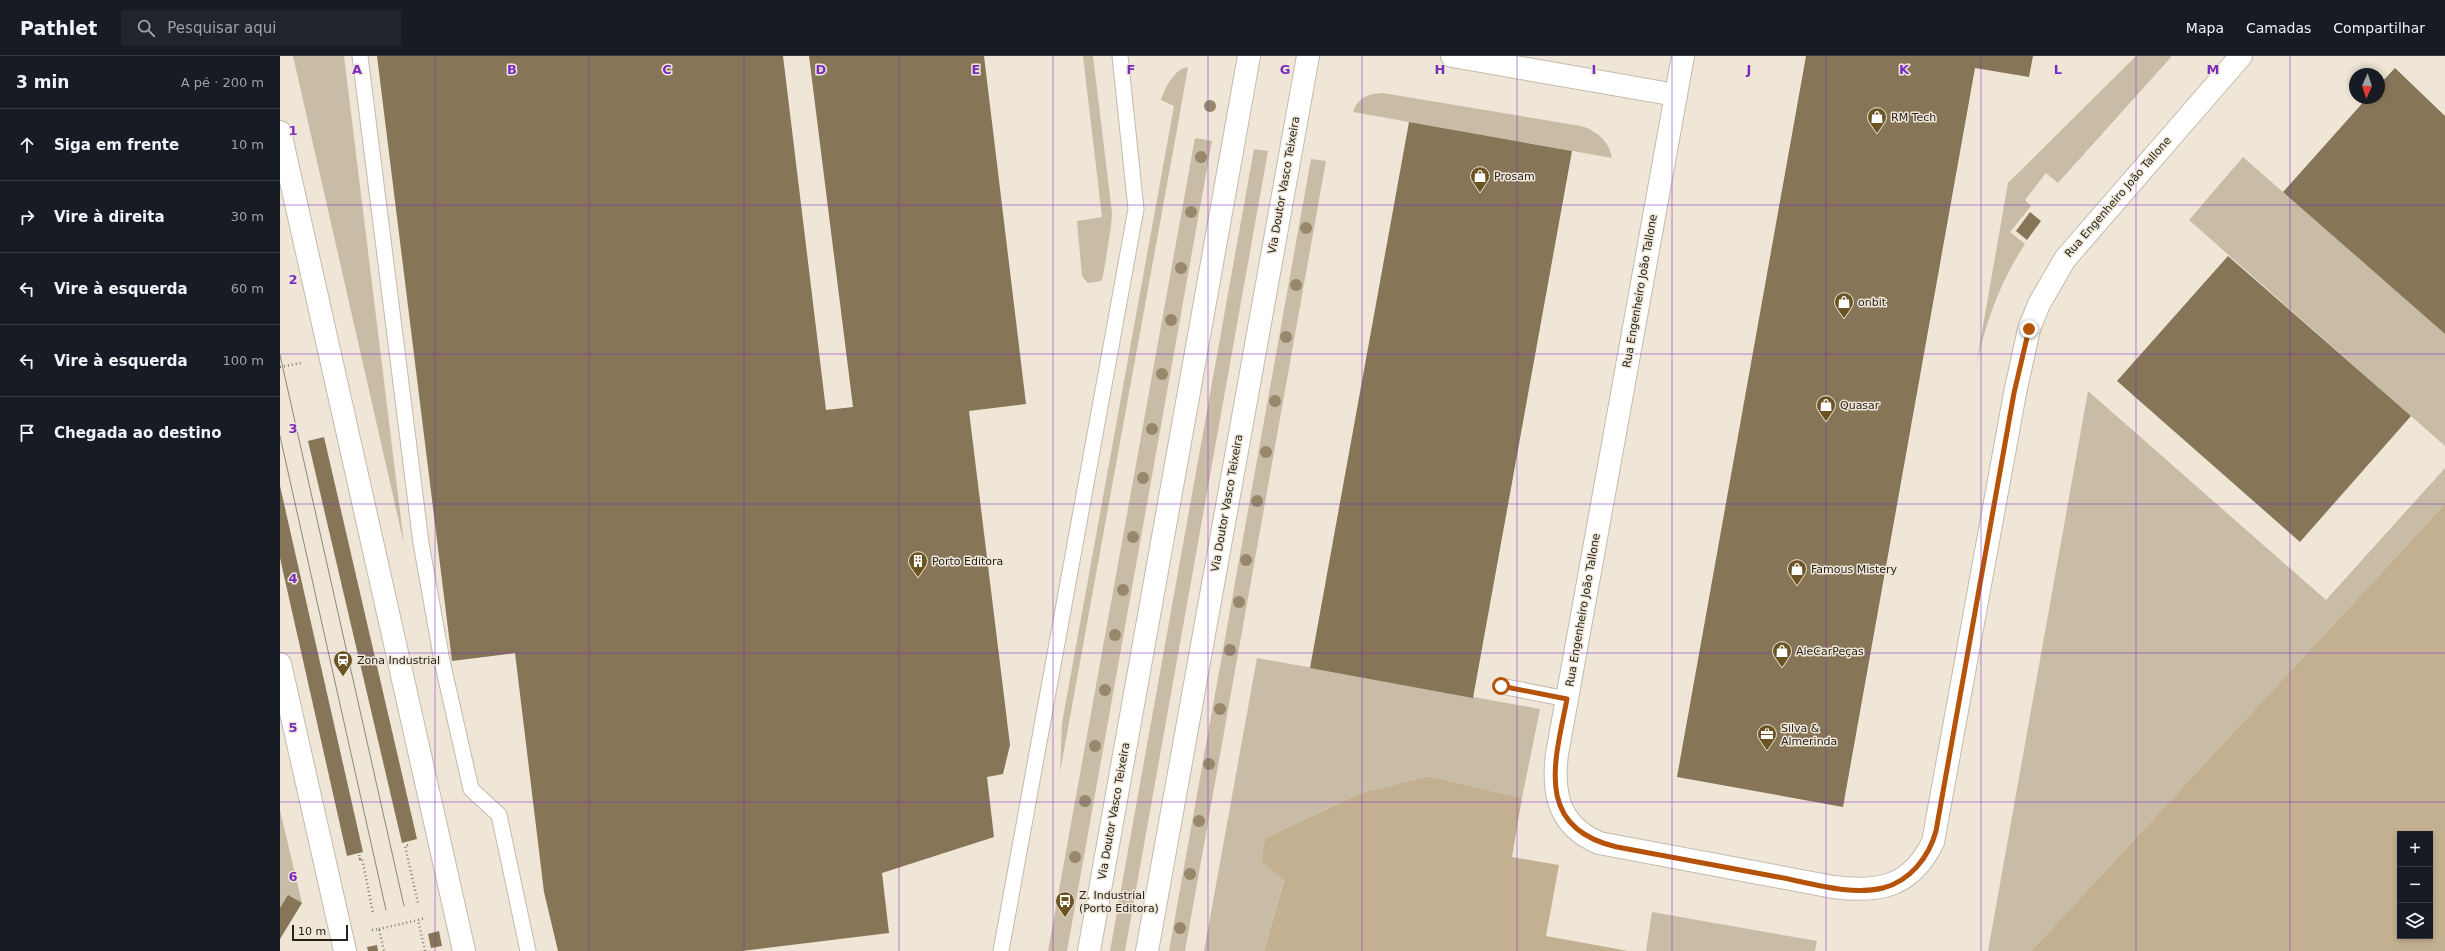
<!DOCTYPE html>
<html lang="pt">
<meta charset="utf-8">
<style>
:root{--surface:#171b24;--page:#20242c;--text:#f1f3f6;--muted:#9ea1a6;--line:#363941}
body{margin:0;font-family:"DejaVu Sans",sans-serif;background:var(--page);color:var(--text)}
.controls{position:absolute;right:12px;bottom:12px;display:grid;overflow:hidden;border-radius:0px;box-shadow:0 2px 6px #0003}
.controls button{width:36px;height:36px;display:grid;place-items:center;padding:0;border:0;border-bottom:1px solid var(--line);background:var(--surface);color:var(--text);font:20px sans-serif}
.compass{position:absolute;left:2069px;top:12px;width:36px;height:36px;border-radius:50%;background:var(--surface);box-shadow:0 2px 6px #0003;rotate:183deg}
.scale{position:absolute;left:12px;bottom:10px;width:56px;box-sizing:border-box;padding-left:4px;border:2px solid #25221c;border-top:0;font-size:11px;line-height:14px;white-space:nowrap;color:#25221c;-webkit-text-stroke:3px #efe6d7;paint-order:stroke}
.stop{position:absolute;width:12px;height:12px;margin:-9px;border:3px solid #b45309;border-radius:50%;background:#fff}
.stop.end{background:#b45309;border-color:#fff;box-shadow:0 1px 4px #0008}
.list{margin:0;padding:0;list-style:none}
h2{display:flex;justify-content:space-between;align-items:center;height:52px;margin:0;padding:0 16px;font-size:17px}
h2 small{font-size:13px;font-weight:400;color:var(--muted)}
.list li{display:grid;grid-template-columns:26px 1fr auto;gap:12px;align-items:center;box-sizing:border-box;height:72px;padding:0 16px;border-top:1px solid var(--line)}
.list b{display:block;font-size:15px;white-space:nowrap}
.list em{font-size:13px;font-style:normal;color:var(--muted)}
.icon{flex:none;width:22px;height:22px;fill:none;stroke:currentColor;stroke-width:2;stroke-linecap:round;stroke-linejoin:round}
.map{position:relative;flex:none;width:2165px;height:895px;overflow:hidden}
header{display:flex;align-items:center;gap:24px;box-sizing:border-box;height:56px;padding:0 20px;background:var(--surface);border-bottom:1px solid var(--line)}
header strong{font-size:19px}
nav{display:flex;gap:22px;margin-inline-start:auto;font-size:14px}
.search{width:280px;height:36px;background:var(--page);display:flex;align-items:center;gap:10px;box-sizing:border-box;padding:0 14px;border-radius:0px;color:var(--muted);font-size:15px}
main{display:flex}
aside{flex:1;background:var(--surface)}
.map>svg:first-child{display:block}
</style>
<header>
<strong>Pathlet</strong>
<div class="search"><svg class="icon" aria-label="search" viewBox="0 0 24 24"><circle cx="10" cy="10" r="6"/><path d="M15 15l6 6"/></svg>Pesquisar aqui</div>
<nav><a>Mapa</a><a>Camadas</a><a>Compartilhar</a></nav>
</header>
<main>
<aside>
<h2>3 min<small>A pé · 200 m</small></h2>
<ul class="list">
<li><svg class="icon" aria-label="ahead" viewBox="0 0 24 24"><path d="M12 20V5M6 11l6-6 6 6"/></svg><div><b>Siga em frente</b></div><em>10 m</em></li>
<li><svg class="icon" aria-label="right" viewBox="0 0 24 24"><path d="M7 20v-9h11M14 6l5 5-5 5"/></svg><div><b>Vire à direita</b></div><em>30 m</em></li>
<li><svg class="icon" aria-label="left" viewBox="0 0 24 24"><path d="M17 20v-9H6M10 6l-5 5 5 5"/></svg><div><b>Vire à esquerda</b></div><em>60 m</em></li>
<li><svg class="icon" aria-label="left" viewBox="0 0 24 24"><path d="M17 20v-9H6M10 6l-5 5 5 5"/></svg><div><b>Vire à esquerda</b></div><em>100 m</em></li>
<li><svg class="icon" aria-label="arrive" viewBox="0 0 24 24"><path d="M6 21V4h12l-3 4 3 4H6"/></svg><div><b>Chegada ao destino</b></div></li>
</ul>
</aside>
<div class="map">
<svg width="2165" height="895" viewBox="0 0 2165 895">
<rect width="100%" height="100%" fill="#efe6d7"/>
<g fill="#c8bca6">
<path d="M13 0H64L124 488Z"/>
<path d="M803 0H813L832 157 831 171 823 220 821 225 808 227 802 220 797 165 822 161Z"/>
<path d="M1856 0H1892L1778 127 1766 117 1745 144 1751 150 1730 176 1745 188C1719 228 1707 264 1696 310L1728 127Z"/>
<path d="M908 11 896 79 780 716 782 667 894 50 881 44C885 32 894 13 908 11Z"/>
<path d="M1103 37 1301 70C1317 75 1329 85 1332 102L1073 56C1078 41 1088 38 1103 37Z"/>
<path d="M915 82 932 85 931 90 787 895H768Z"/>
<path d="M974 93 988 95 845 895H830Z"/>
<path d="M1963 101 2165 278V390L1909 164Z"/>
<path d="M1031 103 1046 105 905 895H889Z"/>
<path d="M1808 335 2046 544 2165 412V448L1751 895H1708Z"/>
<path d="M977 602 1260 653 1242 742 1148 720 1081 737 985 782 981 805 1004 823 984 895H924Z"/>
<path d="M0 754 22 847 0 852Z"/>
<path d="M1372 856 1537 885 1535 895H1366Z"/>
</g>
<g fill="#c3b090" fill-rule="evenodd">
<path d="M2165 448V895H1751ZM2120 778H2150V880H2120Z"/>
<path d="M1148 720 1242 742 1232 801 1279 809 1266 880 1348 895H984L1004 824 981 805 985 782 1081 737Z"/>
</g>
<g fill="#867556">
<path d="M97 0H503L546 354 573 351 529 0H704L746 348 689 355 730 689 723 718 707 721 714 781 602 817 609 877 462 895H278L264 836 235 597 172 605Z"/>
<path d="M1526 0H1753L1749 21 1695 12 1563 751 1397 721Z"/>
<path d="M2115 12 2165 60V278L2003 136 2087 42H2099V29Z"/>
<path d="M1129 66 1292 95 1193 642 1030 612Z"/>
<path d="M1750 156 1761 165 1747 184 1736 175Z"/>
<path d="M1948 200 2131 360 2020 486 1837 325Z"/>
<path d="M44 381 137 783 122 787 28 385Z"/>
<path d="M0 430 83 796 67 800 0 502Z"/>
<path d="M8 839 22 847 0 883V852Z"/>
<path d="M159 875 162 890 151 892 148 878Z"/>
<path d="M97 889 98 895H88L87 891Z"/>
</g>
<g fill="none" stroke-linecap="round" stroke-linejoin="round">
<g stroke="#c3baac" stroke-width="17">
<g id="service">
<path d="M80 0 141 487 162 605 191 733 219 759 248 895"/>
<path d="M1221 630 1287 643"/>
<path d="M721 895 856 153 840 0"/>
</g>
</g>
<g stroke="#c3baac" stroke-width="24">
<g id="minor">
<path d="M1172 0 1396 39"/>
<path d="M1403 0 1277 698C1272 738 1279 770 1319 787L1553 831C1599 837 1631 831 1653 786L1735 337 1749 273 1759 248 1785 203 1961 0"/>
</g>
</g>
<g stroke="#c3baac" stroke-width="24">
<g id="secondary">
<path d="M0 76 184 895"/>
<path d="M0 608 65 895"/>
<path d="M809 895 969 0"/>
<path d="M867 895 1028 0"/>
</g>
</g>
<g stroke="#827c72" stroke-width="2.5" stroke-dasharray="1 3" stroke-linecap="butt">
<path d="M0 311 21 307"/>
<path d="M0 452 80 803 76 804"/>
<path d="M128 789 125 790 138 847"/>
<path d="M80 803 82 802 93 857"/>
<path d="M99 873 138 864"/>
<path d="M92 874 99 873 104 895"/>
<path d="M145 895 138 864 145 862"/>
</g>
<use href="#service" stroke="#fff" stroke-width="15"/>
<use href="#minor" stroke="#fff" stroke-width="22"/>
<use href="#secondary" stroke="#fff" stroke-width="22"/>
<g stroke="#8c867b" stroke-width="1">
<path d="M0 299 124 850"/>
<path d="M0 380 106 854"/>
</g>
</g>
<g fill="#97886b">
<circle cx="930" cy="50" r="6"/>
<circle cx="921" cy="101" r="6"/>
<circle cx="911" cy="156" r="6"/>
<circle cx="1026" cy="172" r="6"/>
<circle cx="901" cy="212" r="6"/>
<circle cx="1016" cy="229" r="6"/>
<circle cx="891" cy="264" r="6"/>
<circle cx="1006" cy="281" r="6"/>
<circle cx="882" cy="318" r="6"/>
<circle cx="995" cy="345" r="6"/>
<circle cx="872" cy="373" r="6"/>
<circle cx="986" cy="396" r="6"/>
<circle cx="863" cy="422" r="6"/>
<circle cx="977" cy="445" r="6"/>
<circle cx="853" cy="481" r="6"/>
<circle cx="966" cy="504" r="6"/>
<circle cx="843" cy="534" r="6"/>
<circle cx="959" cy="546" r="6"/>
<circle cx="835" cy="579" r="6"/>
<circle cx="950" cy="594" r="6"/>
<circle cx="825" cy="634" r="6"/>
<circle cx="940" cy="653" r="6"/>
<circle cx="815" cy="690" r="6"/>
<circle cx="929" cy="708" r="6"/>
<circle cx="805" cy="745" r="6"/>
<circle cx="919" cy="765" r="6"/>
<circle cx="795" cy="801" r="6"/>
<circle cx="910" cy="818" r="6"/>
<circle cx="900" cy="872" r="6"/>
</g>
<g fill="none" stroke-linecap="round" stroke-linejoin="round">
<path stroke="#b45309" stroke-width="5" d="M1221 630 1287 643C1275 705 1253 772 1337 791 1390 801 1444 811 1498 821 1531 827 1570 840 1603 832 1630 825 1649 801 1656 775L1734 337 1749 273"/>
</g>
<path fill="none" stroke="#7b2cbf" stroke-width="1" stroke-opacity="0.55" d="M155 0V895M309 0V895M464 0V895M619 0V895M773 0V895M928 0V895M1082 0V895M1237 0V895M1392 0V895M1546 0V895M1701 0V895M1856 0V895M2010 0V895M0 149H2165M0 298H2165M0 448H2165M0 597H2165M0 746H2165"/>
<defs>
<g id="shop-pin" transform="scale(1)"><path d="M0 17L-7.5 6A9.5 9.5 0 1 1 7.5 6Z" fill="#6b5324" stroke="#efe6d7"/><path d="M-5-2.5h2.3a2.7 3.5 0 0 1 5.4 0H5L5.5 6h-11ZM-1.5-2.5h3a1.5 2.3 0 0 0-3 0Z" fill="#fff"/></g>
<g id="building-pin" transform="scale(1)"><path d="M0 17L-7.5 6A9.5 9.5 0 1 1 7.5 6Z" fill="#6b5324" stroke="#efe6d7"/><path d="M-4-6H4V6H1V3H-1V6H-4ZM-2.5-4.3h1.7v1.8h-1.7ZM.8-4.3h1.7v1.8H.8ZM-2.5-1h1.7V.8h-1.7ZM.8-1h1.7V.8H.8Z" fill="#fff"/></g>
<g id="station-pin" transform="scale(1)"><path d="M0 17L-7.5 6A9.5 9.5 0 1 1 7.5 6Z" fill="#6b5324" stroke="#efe6d7"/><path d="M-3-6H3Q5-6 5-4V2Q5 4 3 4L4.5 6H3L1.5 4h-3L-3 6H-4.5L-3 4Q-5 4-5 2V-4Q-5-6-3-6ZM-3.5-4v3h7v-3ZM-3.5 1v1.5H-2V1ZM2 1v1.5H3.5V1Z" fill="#fff"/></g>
<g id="office-pin" transform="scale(1)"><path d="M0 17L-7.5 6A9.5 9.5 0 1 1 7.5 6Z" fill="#6b5324" stroke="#efe6d7"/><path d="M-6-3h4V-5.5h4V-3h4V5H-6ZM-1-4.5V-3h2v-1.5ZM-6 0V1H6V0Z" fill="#fff"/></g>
<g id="bus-pin" transform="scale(1)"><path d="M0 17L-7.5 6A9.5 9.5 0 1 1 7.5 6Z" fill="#6b5324" stroke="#efe6d7"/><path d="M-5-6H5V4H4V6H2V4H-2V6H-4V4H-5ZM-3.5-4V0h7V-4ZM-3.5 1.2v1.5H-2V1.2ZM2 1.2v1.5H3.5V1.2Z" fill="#fff"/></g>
</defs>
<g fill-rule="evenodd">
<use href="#shop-pin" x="1597" y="61"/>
<use href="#shop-pin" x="1200" y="120"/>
<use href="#shop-pin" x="1564" y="246"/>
<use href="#shop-pin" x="1546" y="349"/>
<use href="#building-pin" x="638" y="505"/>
<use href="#shop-pin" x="1517" y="513"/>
<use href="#shop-pin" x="1502" y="595"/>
<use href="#station-pin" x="63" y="604"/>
<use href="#office-pin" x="1487" y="678"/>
<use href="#bus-pin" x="785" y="845"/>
</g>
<g text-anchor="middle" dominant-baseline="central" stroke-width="3" stroke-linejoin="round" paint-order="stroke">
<g font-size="11" fill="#25221c" stroke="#efe6d7" text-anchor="start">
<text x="1611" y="61">RM Tech</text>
<text x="1214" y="120">Prosam</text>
<text x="1578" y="246">onbit</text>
<text x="1560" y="349">Quasar</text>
<text x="652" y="505">Porto Editora</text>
<text x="1531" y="513">Famous Mistery</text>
<text x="1516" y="595">AleCarPeças</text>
<text x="77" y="604">Zona Industrial</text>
<text x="1501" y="672">Silva &amp;<tspan x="1501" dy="13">Almerinda</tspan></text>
<text x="799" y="839">Z. Industrial<tspan x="799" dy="13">(Porto Editora)</tspan></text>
</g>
<g font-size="11" fill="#25221c" stroke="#efe6d7">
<text transform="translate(1004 129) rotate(-80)">Via Doutor Vasco Teixeira</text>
<text transform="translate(1838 141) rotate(-49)">Rua Engenheiro João Tallone</text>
<text transform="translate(1360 235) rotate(-80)">Rua Engenheiro João Tallone</text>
<text transform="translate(947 447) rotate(-80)">Via Doutor Vasco Teixeira</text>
<text transform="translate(1303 554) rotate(-80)">Rua Engenheiro João Tallone</text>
<text transform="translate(834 755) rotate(-80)">Via Doutor Vasco Teixeira</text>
</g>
</g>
<g font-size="13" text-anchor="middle" font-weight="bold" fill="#7b2cbf" stroke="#efe6d7" stroke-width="3" stroke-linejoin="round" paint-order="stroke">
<text x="77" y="18">A</text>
<text x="232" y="18">B</text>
<text x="387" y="18">C</text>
<text x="541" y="18">D</text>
<text x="696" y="18">E</text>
<text x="851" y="18">F</text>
<text x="1005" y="18">G</text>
<text x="1160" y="18">H</text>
<text x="1314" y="18">I</text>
<text x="1469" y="18">J</text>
<text x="1624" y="18">K</text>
<text x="1778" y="18">L</text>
<text x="1933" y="18">M</text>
<text x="13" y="79">1</text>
<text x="13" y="228">2</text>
<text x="13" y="377">3</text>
<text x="13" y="527">4</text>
<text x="13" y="676">5</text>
<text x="13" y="825">6</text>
</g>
</svg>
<div class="controls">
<button>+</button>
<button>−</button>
<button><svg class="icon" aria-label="layers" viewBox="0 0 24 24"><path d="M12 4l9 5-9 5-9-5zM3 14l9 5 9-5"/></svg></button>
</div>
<svg class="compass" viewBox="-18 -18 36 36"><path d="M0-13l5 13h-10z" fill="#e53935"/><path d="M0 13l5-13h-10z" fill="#9ea1a6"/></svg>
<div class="scale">10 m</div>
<div class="stop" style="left:1221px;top:630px"></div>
<div class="stop end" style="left:1749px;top:273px"></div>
</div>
</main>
